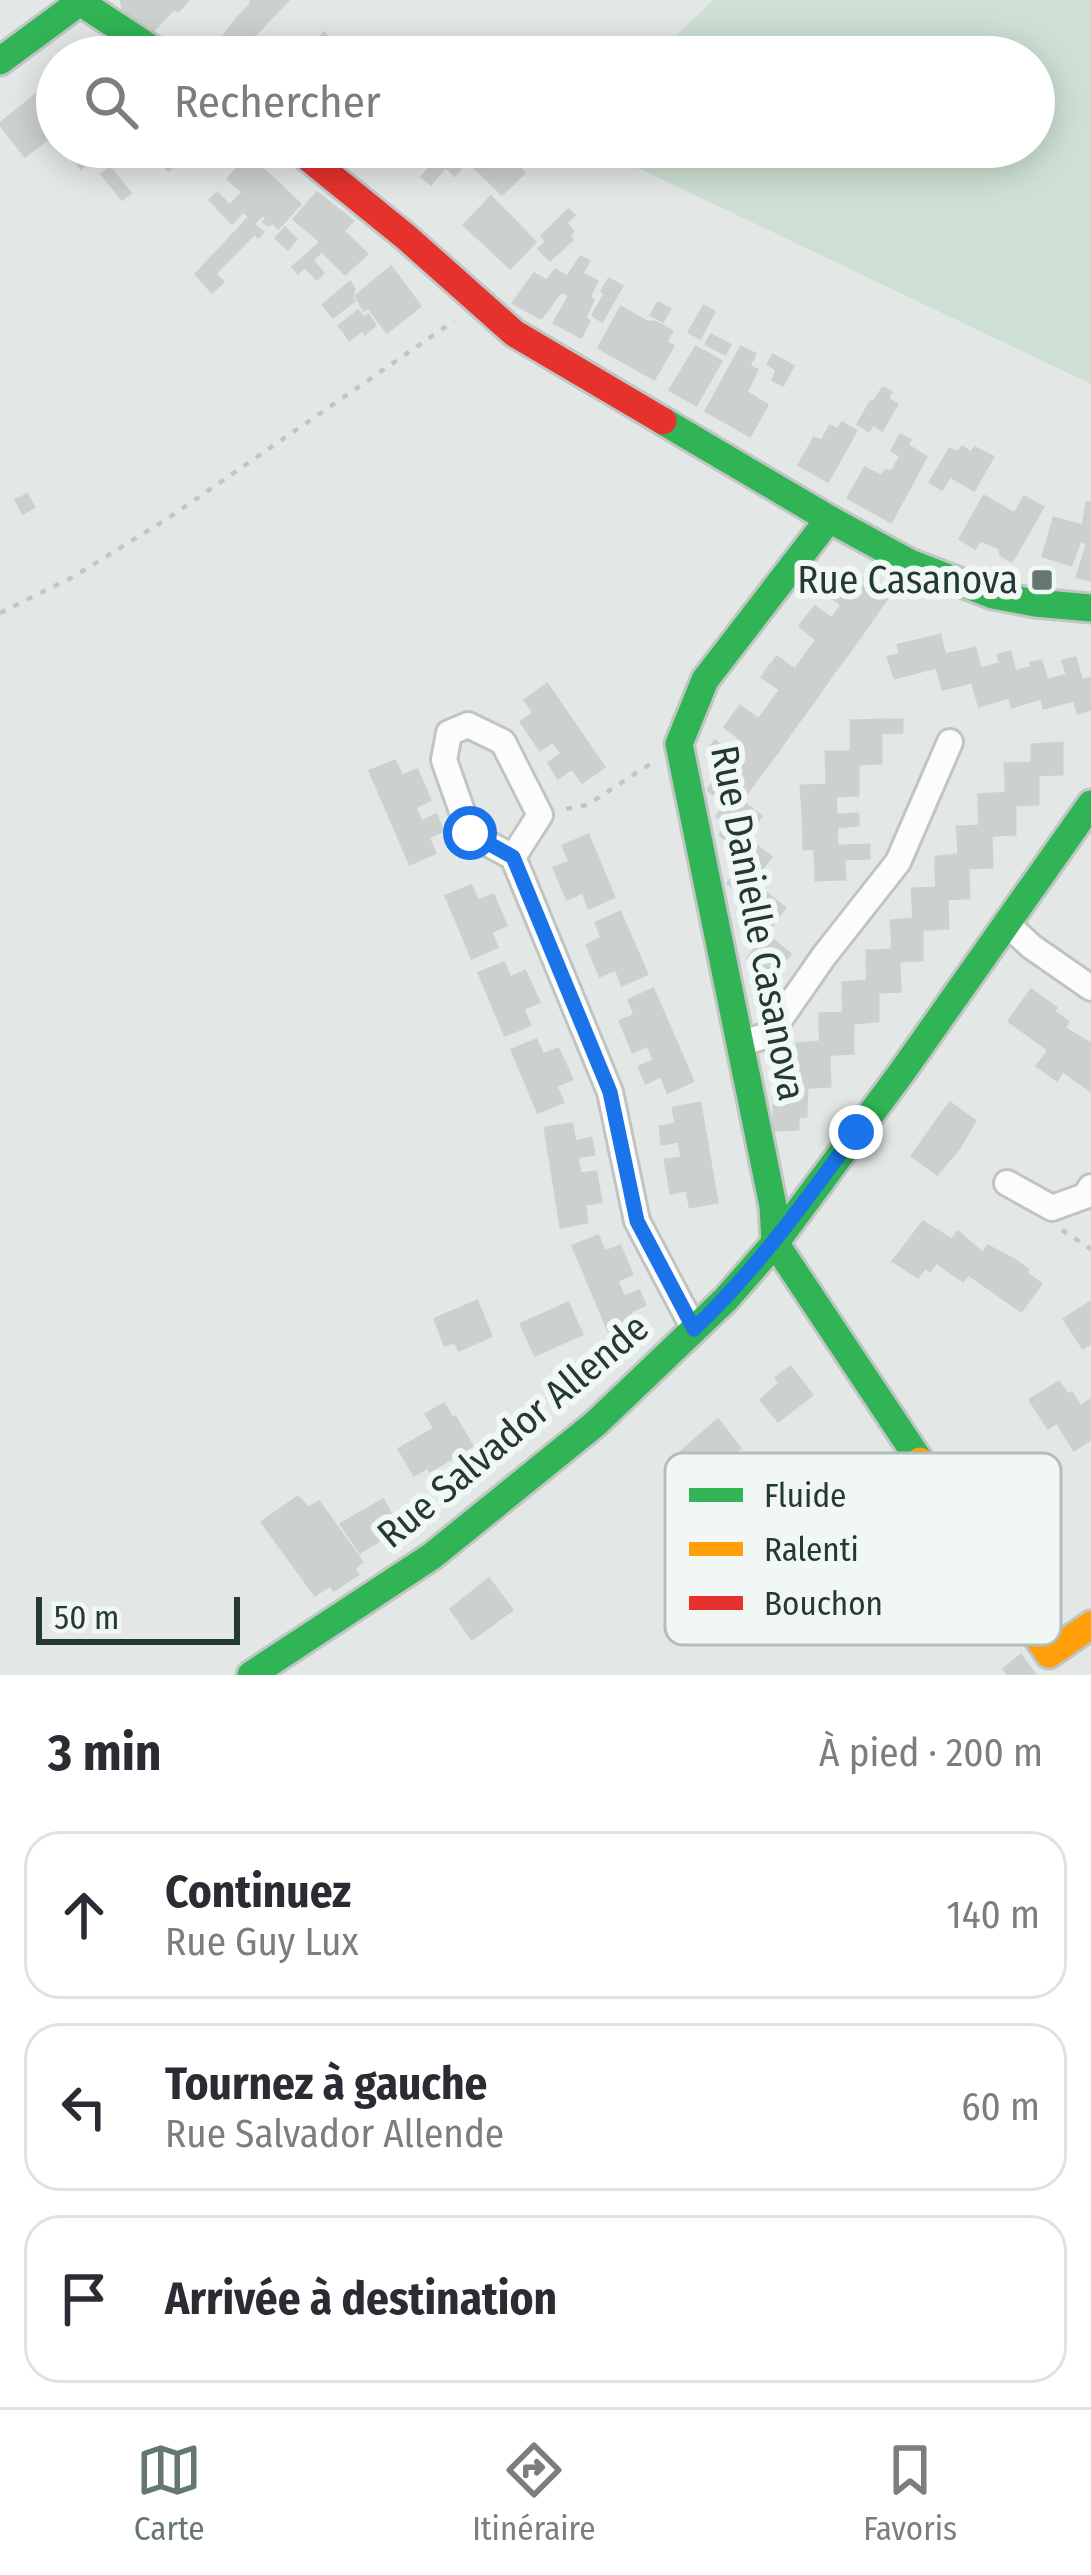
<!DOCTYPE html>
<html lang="fr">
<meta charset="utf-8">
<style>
:root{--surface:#fff;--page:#f2f2f3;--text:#2b2b33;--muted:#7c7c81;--line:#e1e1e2;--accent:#667671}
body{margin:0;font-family:"Fira Sans Condensed",sans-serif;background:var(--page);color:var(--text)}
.scale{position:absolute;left:36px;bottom:30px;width:204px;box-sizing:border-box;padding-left:12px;border:6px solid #233932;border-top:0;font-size:33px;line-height:42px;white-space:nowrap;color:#233932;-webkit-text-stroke:9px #f1f7f4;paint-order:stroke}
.stop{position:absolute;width:36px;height:36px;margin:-27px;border:9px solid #1a73e8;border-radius:50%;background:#fff}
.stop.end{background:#1a73e8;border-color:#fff;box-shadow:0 3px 12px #0008}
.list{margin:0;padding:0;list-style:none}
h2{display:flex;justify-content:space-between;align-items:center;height:156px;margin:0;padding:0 48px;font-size:51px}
h2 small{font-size:39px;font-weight:400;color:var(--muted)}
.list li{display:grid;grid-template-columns:78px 1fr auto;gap:36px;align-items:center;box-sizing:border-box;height:168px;margin:0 24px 24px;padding:0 24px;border:3px solid var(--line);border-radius:36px}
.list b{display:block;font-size:45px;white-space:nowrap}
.list p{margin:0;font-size:39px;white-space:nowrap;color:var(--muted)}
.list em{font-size:39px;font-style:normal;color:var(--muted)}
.icon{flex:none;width:66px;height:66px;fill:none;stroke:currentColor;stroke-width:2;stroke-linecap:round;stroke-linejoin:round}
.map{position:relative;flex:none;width:1091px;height:1675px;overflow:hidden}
.search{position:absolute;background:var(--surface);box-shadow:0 6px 30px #0003;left:36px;right:36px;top:36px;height:132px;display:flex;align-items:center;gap:30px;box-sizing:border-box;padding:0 42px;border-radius:66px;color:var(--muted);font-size:45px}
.sheet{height:732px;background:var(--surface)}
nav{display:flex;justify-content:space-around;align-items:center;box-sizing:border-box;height:168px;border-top:3px solid var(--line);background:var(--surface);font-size:33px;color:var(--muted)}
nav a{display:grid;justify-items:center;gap:6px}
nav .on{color:var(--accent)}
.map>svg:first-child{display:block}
</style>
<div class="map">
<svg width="1091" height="1675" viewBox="0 0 1091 1675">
<rect width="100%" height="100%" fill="#e3e8e6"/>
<path fill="#cee0d3" d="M713 0H1091V384L594 147H1034V57H654Z"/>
<g fill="#ccd1cf" stroke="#ccd1cf" stroke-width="3">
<path d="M121 0H144L164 19 151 32 124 12Z"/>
<path d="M144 0H188L178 11 174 8 164 19Z"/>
<path d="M251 0H288L234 57H208L236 20 251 4Z"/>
<path d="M324 33 338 48 328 57H311L308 53Z"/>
<path d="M117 50 133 57H91L92 56Z"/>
<path d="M38 93 57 116V131L25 156 0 124Z"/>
<path d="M81 147 91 160 81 168 72 156Z"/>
<path d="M138 147H170L180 154 169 170Z"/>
<path d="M490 147H497L524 173 502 194 472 165Z"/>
<path d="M443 152 461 168 455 175 437 159Z"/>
<path d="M248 156 280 185 250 217 243 211 232 223 210 200 217 193 230 206 243 192 228 179Z"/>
<path d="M437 159 446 166 431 184 422 177Z"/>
<path d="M110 168 130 193 122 199 102 174Z"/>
<path d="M280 185 300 204 278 228 272 222 269 225 264 222 267 218 263 214 253 224 263 232 258 237 243 224Z"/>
<path d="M317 193 345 215 321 242 294 219Z"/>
<path d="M491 197 515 221 489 248 464 225Z"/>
<path d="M568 210 574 215 547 242 542 236Z"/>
<path d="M345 215 353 221 326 247 321 242Z"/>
<path d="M515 221 535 242 510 268 489 248Z"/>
<path d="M566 223 573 231 569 237 572 240 550 260 539 249Z"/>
<path d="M243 224 254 234 223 265 214 255Z"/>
<path d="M285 228 296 239 288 249 276 238Z"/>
<path d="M344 232 367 254 345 274 323 252Z"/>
<path d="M321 242 326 247 298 273 293 267Z"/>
<path d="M214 255 223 265 215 274 223 282 212 292 196 274Z"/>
<path d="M581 257 589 261 569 295 561 291 541 318 513 303 534 274 547 281 555 270 567 277Z"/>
<path d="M312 260 323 273 317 279 305 267Z"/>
<path d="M391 267 405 286 372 312 369 307 364 310 356 296Z"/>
<path d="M582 274 597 281 589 297 593 300 585 318 589 321 581 337 554 323Z"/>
<path d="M609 279 622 286 602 321 593 315 605 294 602 291Z"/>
<path d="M350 282 354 289 352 298 354 301 333 317 323 305Z"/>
<path d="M405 286 420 306 387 332 372 312Z"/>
<path d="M658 303 670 309 663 321 651 315Z"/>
<path d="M704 306 714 312 700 338 689 332Z"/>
<path d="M621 307 647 322 624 362 599 348Z"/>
<path d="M358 311 364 318 345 333 339 326Z"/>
<path d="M368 315 375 325 365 334 362 330 349 340 345 333Z"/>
<path d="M647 322H655L672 331 666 342 673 346 654 379 624 362Z"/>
<path d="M711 335 730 345 725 354 706 344Z"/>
<path d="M696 347 721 361 696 405 670 390Z"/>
<path d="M741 347 755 354 749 366 757 370 746 392 767 405 750 436 706 411Z"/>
<path d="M773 355 793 366 783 385 773 380 777 370 768 364Z"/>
<path d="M883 388 891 392 869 431 858 424 871 401 874 402Z"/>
<path d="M888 399 897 404 882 430 873 424Z"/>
<path d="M842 423 856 431 828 481 799 465 814 438 822 441 830 426 838 430Z"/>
<path d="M900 435 910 440 901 456 892 451Z"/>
<path d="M907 445 926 457 891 522 870 510Z"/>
<path d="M962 447 971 453 975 448 993 457 974 490 950 476 942 489 930 482 950 449 958 453Z"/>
<path d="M865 468 881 476 886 470 891 472 870 510 848 498Z"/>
<path d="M27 495 34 507 23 513 16 500Z"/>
<path d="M984 496 1015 514 1024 497 1043 507 1012 561 1001 555 1000 549 995 546 980 540 975 548 960 539Z"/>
<path d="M1087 503 1091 504V532L1088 543 1080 541 1071 565 1043 556 1054 518 1083 526Z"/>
<path d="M1091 532V580L1077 577Z"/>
<path d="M862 578 887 598 869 624 842 605Z"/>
<path d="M833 582 850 595 842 605 825 593Z"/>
<path d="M842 605 869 624 850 651 823 631Z"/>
<path d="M815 607 832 619 823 631 806 618Z"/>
<path d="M806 618 823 631 817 640 800 626Z"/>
<path d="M823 631 850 651 831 676 805 656Z"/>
<path d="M940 635 945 655 934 657 929 638Z"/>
<path d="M929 638 937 667 906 675 898 645Z"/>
<path d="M975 648 980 669 970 672 964 651Z"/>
<path d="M964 651 973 682 943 689 934 657Z"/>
<path d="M1010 652 1015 672 1004 675 998 655Z"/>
<path d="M900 655 906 675 895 678 888 657Z"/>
<path d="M805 656 831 676 814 701 788 680Z"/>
<path d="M777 657 795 670 788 680 770 666Z"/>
<path d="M1075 658 1082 681 1070 684 1063 661Z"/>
<path d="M1041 661 1047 680 1037 683 1031 663Z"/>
<path d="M1001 663 1010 697 979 706 970 672Z"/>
<path d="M770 666 788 680 781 690 762 677Z"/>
<path d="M1032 667 1041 698 1012 707 1004 675Z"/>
<path d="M1067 675 1074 700 1044 708 1037 683Z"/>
<path d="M1091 678V709L1078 713 1070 684Z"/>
<path d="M788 680 814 701 796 725 770 704Z"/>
<path d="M547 684 604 767 582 782 572 768 558 778 549 763 562 754 553 741 540 750 521 722 534 713 525 700Z"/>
<path d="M770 704 796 725 778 751 751 730Z"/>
<path d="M740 706 759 720 751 730 733 716Z"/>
<path d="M733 716 751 730 743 741 725 727Z"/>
<path d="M881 720H902V732L881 733Z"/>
<path d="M881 720V751L851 752V721Z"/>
<path d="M751 730 778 751 759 776 733 756Z"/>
<path d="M715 741 733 756 726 766 706 752Z"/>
<path d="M1062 743V774L1032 775V745Z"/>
<path d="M881 751V763L858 764V752Z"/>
<path d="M826 752H858V784L827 785Z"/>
<path d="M733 756 759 776 742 800 715 780Z"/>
<path d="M395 761 402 776 417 770 430 800 415 807 421 822 436 815 443 831 428 837 435 853 410 864 370 771Z"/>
<path d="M1032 763V775L1006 776 1005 764Z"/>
<path d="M1038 775V804L1006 805V776Z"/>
<path d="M715 780 732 794 726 804 708 790Z"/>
<path d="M858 784V795L835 796V785Z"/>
<path d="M835 785 836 815 803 817 801 786Z"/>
<path d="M1006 793V805L979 807V795Z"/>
<path d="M732 794 761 816 746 838 717 816Z"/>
<path d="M1015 805V834L980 836 979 807Z"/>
<path d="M858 814V825L836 827V815Z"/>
<path d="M836 815 837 847 804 849 803 817Z"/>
<path d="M728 824 746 838 738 849 720 835Z"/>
<path d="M980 826V836L958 837 957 827Z"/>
<path d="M588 835 614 897 589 908 583 892 567 899 554 868 570 862 563 846Z"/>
<path d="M991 835 992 867 959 868 958 837Z"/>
<path d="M746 838 771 857 752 882 728 863Z"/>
<path d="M869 845V858L844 859 843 846Z"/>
<path d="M843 846 845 879 816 880 815 848Z"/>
<path d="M958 855 959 868 936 870V857Z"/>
<path d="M968 868 969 898 937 899 936 870Z"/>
<path d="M738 871 757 886 748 898 728 883Z"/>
<path d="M471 886 478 901 493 895 506 925 491 932 497 947 472 958 446 896Z"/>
<path d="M757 886 785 908 765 934 737 912Z"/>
<path d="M937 888V899L913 900 912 889Z"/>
<path d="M947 899 948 928 914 930 913 900Z"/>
<path d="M620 912 647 974 622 985 616 969 600 976 587 945 602 938 596 923Z"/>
<path d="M746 919 765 934 759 942 740 927Z"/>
<path d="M913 919 914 930 892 931 891 921Z"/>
<path d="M922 929V960L893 961 892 931Z"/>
<path d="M765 934 790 954 772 978 748 958Z"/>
<path d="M893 950V961L867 962V951Z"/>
<path d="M899 961 900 991 868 993 867 962Z"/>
<path d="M504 963 510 978 525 971 539 1002 523 1009 530 1025 505 1035 479 973Z"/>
<path d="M868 981V993L843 994V983Z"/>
<path d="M653 989 693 1081 668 1092 661 1076 646 1083 639 1067 654 1060 648 1045 633 1052 620 1021 635 1015 629 1000Z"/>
<path d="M1031 990 1056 1008 1053 1011 1068 1022 1049 1050 1009 1021Z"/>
<path d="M878 993V1021L844 1024 843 994Z"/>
<path d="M844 1013V1024L820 1025V1014Z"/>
<path d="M853 1023V1053L821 1055 820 1025Z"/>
<path d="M1064 1028 1091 1044 1070 1076 1044 1057Z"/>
<path d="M536 1040 543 1055 558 1049 572 1079 556 1086 563 1102 538 1112 512 1050Z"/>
<path d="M820 1042 821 1055 797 1056V1044Z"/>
<path d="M1091 1047V1091L1070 1076Z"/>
<path d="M829 1054 830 1086 797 1088V1056Z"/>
<path d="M1044 1057 1063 1070 1057 1080 1037 1066Z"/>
<path d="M797 1077V1088L774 1089V1078Z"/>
<path d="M807 1087 806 1116 774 1118V1089Z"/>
<path d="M700 1103 717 1202 690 1207 687 1190 671 1193 665 1160 682 1158 679 1141 662 1144 660 1127 676 1124 673 1108Z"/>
<path d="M950 1103 975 1121 959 1148 931 1129Z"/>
<path d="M798 1116V1129L775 1130 774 1118Z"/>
<path d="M572 1124 575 1142 591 1138 594 1154 577 1157 580 1174 596 1172 601 1202 585 1204 587 1222 561 1227 545 1128Z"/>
<path d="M931 1129 959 1148 937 1174 912 1156Z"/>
<path d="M923 1222 952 1240 930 1271 902 1250Z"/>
<path d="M958 1232 982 1253 963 1281 936 1262Z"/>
<path d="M598 1236 605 1252 620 1246 632 1274 617 1281 624 1297 639 1291 645 1305 630 1311 637 1328 612 1339 573 1246Z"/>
<path d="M988 1246 1016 1261 994 1292 968 1274Z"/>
<path d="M902 1250 925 1267 918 1277 893 1261Z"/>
<path d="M1016 1261 1028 1270 1026 1273 1041 1284 1021 1311 994 1292Z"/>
<path d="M477 1301 491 1336 459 1350 455 1342 445 1345 435 1319Z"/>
<path d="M1091 1302V1343L1083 1348 1064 1319Z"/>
<path d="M568 1303 582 1334 535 1355 521 1324Z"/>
<path d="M790 1367 812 1395 778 1421 761 1400 780 1383 776 1378Z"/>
<path d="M1059 1382 1068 1395 1072 1393 1080 1407 1048 1428 1030 1400Z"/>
<path d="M1089 1401 1091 1439 1074 1450 1057 1422Z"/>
<path d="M444 1404 452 1418 434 1428 426 1414Z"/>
<path d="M455 1417 472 1446 430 1471 428 1467 414 1475 399 1449Z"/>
<path d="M718 1420 740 1448 705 1477 682 1451Z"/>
<path d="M298 1497 308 1508 319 1502 362 1562 354 1568 358 1574 334 1590 330 1585 315 1595 262 1522Z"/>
<path d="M383 1500 399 1529 360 1552 341 1524Z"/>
<path d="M489 1579 512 1610 472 1639 451 1609Z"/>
<path d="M1021 1655 1035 1675H1009L1004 1669Z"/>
</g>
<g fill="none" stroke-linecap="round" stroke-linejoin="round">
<g stroke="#c0c5c3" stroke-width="30">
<g id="street">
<path d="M513 857 470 834 444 760 449 733 468 725 503 742 540 815 513 857 610 1092 637 1221 694 1329"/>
<path d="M1006 923 1032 947 1091 988"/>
<path d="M741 1043 769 1035 824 956 898 862 950 742"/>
<path d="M1007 1183 1052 1208 1085 1196 1091 1187"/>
</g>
</g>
<g stroke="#c0c6c3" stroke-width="33">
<g id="fast">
<path d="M0 61 80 2 164 57"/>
<path d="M663 421 829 519 910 563 993 595 1035 603 1091 608"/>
<path d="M829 519 705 680 679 744 773 1206 775 1243 920 1461"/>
<path d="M251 1675 432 1556 595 1424 726 1299 775 1243 902 1072 1091 804"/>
</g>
</g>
<g stroke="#c0c6c3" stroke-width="33">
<path id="slow" d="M920 1461 1049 1654 1091 1625"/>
</g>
<g stroke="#c0c6c3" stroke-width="33">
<path id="jam" d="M295 147 406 237 514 333 663 421"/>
</g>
<g stroke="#c0c8c4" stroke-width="4.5" stroke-dasharray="6 9" stroke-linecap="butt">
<path d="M0 613 73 577 170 517 454 321"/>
<path d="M566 809 587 805 650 764"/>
<path d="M1062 1230 1091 1249"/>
</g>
<use href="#street" stroke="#fbfcfb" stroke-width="24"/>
<use href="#fast" stroke="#30b455" stroke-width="27"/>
<use href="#slow" stroke="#ff9f0a" stroke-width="27"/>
<use href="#jam" stroke="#e5322d" stroke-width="27"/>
</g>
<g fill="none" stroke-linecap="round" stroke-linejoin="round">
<path stroke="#1a73e8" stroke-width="15" d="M470 833 513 857 610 1092 637 1221 694 1329C756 1270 805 1202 856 1132"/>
</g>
<rect fill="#667671" stroke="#f1f7f4" stroke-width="4.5" x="1030" y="568" width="24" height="24" rx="6"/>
<g text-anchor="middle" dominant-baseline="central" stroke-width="12" stroke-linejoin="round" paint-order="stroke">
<g font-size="39" fill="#233932" stroke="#f1f7f4" text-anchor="end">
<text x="1018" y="580">Rue Casanova</text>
</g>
<g font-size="39" fill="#233932" stroke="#f1f7f4">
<text transform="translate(758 923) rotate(79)">Rue Danielle Casanova</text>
<text transform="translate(513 1431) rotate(-40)">Rue Salvador Allende</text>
</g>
</g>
<rect x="665" y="1453" width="396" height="192" rx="18" fill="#f1f7f4" stroke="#b3beba" stroke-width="3"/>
<rect x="689" y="1488" width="54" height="14" fill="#30b455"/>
<rect x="689" y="1542" width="54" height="14" fill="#ff9f0a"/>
<rect x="689" y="1596" width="54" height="14" fill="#e5322d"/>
<g font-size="33" fill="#233932">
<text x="764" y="1507">Fluide</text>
<text x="764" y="1561">Ralenti</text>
<text x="764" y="1615">Bouchon</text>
</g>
</svg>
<div class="scale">50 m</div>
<div class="stop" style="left:470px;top:833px"></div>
<div class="stop end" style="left:856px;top:1132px"></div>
<div class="search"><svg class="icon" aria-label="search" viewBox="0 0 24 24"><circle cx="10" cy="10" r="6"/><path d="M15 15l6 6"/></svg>Rechercher</div>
</div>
<section class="sheet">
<h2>3 min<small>À pied · 200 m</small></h2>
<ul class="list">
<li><svg class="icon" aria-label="ahead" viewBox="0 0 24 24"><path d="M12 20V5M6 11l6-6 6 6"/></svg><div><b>Continuez</b><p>Rue Guy Lux</p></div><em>140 m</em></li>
<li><svg class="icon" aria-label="left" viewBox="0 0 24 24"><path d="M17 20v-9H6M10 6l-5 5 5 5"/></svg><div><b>Tournez à gauche</b><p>Rue Salvador Allende</p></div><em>60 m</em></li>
<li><svg class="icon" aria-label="arrive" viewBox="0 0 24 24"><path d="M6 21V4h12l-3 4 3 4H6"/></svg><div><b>Arrivée à destination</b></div></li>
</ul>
</section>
<nav>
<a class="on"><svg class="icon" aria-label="map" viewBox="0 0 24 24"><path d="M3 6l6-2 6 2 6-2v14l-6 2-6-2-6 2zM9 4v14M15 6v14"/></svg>Carte</a>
<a><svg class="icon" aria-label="directions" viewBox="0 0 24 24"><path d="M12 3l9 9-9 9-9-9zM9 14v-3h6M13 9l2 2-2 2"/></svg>Itinéraire</a>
<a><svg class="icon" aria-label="saved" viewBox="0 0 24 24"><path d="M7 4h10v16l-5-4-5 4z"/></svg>Favoris</a>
</nav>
